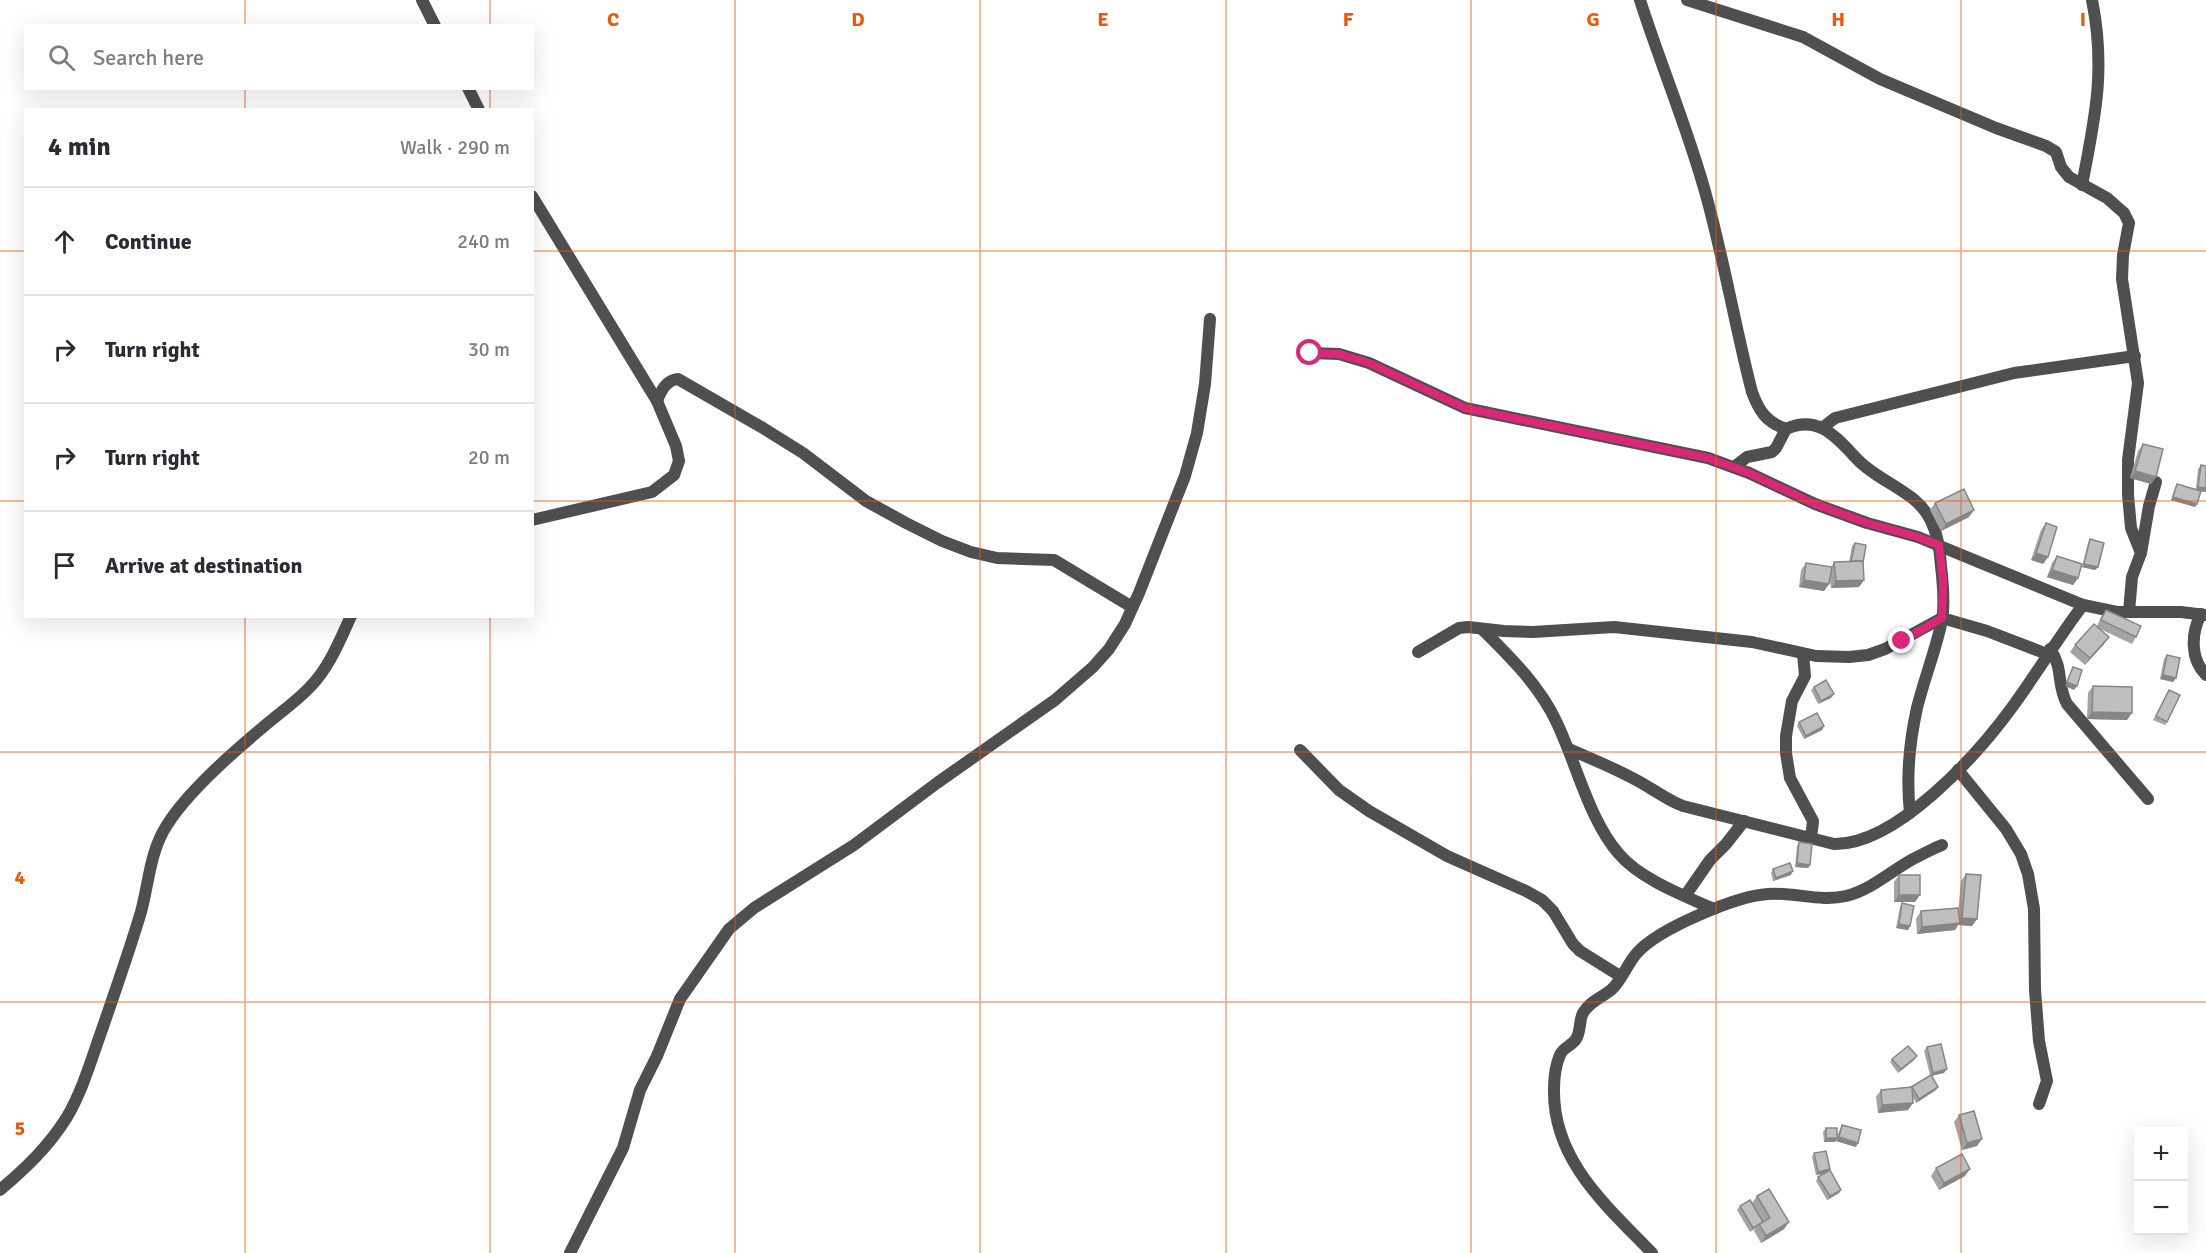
<!DOCTYPE html>
<meta charset="utf-8">
<style>
:root{--surface:#fff;--page:#f7f7f7;--text:#2b2b33;--muted:#7c7c81;--line:#e1e1e2}
body{margin:0;font-family:Signika,sans-serif;background:var(--page);color:var(--text)}
.controls{position:absolute;right:18px;bottom:18px;display:grid;overflow:hidden;border-radius:0px;box-shadow:0 6px 24px #0002}
.controls button{width:54px;height:54px;display:grid;place-items:center;padding:0;border:0;border-bottom:2px solid var(--line);background:var(--surface);color:var(--text);font:30px sans-serif}
.stop{position:absolute;width:18px;height:18px;margin:-14px;border:4px solid #db2777;border-radius:50%;background:#fff}
.stop.end{background:#db2777;border-color:#fff;box-shadow:0 2px 6px #0008}
.list{margin:0;padding:0;list-style:none}
h2{display:flex;justify-content:space-between;align-items:center;height:78px;margin:0;padding:0 24px;font-size:26px}
h2 small{font-size:20px;font-weight:400;color:var(--muted)}
.list li{display:grid;grid-template-columns:39px 1fr auto;gap:18px;align-items:center;box-sizing:border-box;height:108px;padding:0 24px;border-top:2px solid var(--line)}
.list b{display:block;font-size:22px;white-space:nowrap}
.list em{font-size:20px;font-style:normal;color:var(--muted)}
.icon{flex:none;width:33px;height:33px;fill:none;stroke:currentColor;stroke-width:2;stroke-linecap:round;stroke-linejoin:round}
.map{position:relative;flex:none;width:2206px;height:1253px;overflow:hidden}
.search{position:absolute;background:var(--surface);box-shadow:0 6px 24px #0002;left:24px;top:24px;width:510px;height:66px;display:flex;align-items:center;gap:15px;box-sizing:border-box;padding:0 21px;border-radius:0px;color:var(--muted);font-size:22px}
.panel{position:absolute;background:var(--surface);box-shadow:0 6px 24px #0002;left:24px;top:108px;width:510px;height:510px;border-radius:0px}
.map>svg:first-child{display:block}
</style>
<div class="map">
<svg width="2206" height="1253" viewBox="0 0 2206 1253">
<rect width="100%" height="100%" fill="#fff"/>
<g fill="none" stroke-linecap="round" stroke-linejoin="round">
<g stroke="#4f4f4f" stroke-width="12">
<path d="M422 0 435 26"/>
<path d="M1640 0C1661 66 1688 129 1706 195 1724 260 1735 326 1752 392 1759 411 1766 422 1786 429"/>
<path d="M1687 0 1803 37 1880 79 1996 128 2046 146 2056 152 2061 167 2069 177 2107 198 2124 213 2129 223 2123 255 2122 279 2138 383 2128 460V495L2131 528 2141 553"/>
<path d="M468 88 479 110"/>
<path d="M2082 185C2095 118 2106 69 2092 0"/>
<path d="M532 196 657 401 676 446 679 461 674 475 652 492 532 520"/>
<path d="M1310 353 1339 354 1369 363 1465 408 1708 458 1749 473 1815 504 1867 523 1918 537 2083 605 2117 612H2181L2206 615"/>
<path d="M657 401C661 391 666 380 678 379L763 428 803 453 866 501 906 523 942 541 971 552 997 558 1054 560 1132 607"/>
<path d="M1822 428 1835 418 2014 373 2135 356"/>
<path d="M1734 467 1747 457 1772 452 1776 448 1786 429C1819 414 1837 438 1858 460 1880 483 1917 491 1931 521 1938 535 1940 551 1941 566 1943 583 1945 603 1942 620 1936 650 1924 679 1917 708 1909 744 1906 777 1910 813"/>
<path d="M2129 612 2132 577 2141 553 2149 506 2156 482"/>
<path d="M2201 614C2191 633 2190 659 2206 675"/>
<path d="M1482 629C1510 657 1539 685 1556 721 1576 762 1589 820 1619 854 1640 879 1685 896 1714 909"/>
<path d="M2050 649C2064 669 2056 683 2067 704L2148 799"/>
<path d="M1418 652 1459 628 1468 627 1504 631 1533 632 1614 627 1752 642 1816 656 1849 657 1868 655 1885 649 1942 618 1987 631 2047 654"/>
<path d="M1803 654 1805 676 1792 701 1786 736V753L1790 778 1813 821 1811 838"/>
<path d="M1569 749C1596 761 1625 772 1650 788 1662 795 1670 801 1683 806L1834 844C1897 845 1978 754 2013 706 2037 673 2058 638 2083 605"/>
<path d="M1300 750 1339 790 1369 811 1447 856 1526 891 1542 900 1553 911 1573 944 1580 951 1620 976"/>
<path d="M1958 770 2006 829 2021 854 2028 874 2034 909 2035 990 2039 1041 2047 1081 2039 1104"/>
<path d="M1685 896 1710 860 1726 844 1744 821"/>
<path d="M0 1190C26 1168 49 1146 67 1117 81 1093 89 1067 98 1041 113 998 128 955 141 912 149 882 150 851 167 825 187 793 232 753 262 728 278 714 296 702 310 687 329 668 340 640 351 616"/>
<path d="M570 1253 623 1148 640 1090 657 1056 680 999 729 929 754 908 854 845 937 783 1055 700 1093 667 1109 649 1125 624 1139 593 1185 476 1197 433 1205 384 1210 319"/>
<path d="M1652 1253C1607 1206 1553 1161 1554 1090 1554 1078 1555 1066 1560 1055 1563 1047 1572 1046 1576 1039 1581 1032 1579 1020 1583 1013 1590 1000 1605 997 1614 987 1623 977 1628 963 1637 953 1658 929 1736 896 1768 894 1794 892 1821 902 1846 896 1871 890 1891 871 1913 859 1923 854 1932 849 1942 845"/>
</g>
</g>
<g fill="#a4a4a4">
<path d="M2143 444 2156 477 2151 484 2130 478 2138 451Z"/>
<path d="M2201 465 2206 466V492L2201 491 2197 504 2195 507 2171 500 2175 488 2177 484 2196 489 2198 469Z"/>
<path d="M1935 503 1969 517 1941 531 1930 510Z"/>
<path d="M2046 523 2048 557 2043 564 2031 560 2041 530Z"/>
<path d="M2090 539 2098 567 2095 570 2082 567 2088 543Z"/>
<path d="M1855 543 1863 563 1864 580 1859 587 1831 588 1830 580 1829 584 1824 591 1799 587 1801 570 1806 563 1831 567 1834 562H1849L1852 546Z"/>
<path d="M2057 556 2078 578 2073 585 2047 577 2052 563Z"/>
<path d="M2106 610 2136 637 2132 644 2100 629 2104 644 2085 665 2070 652 2075 645 2097 626 2101 617Z"/>
<path d="M2167 655 2176 678 2173 682 2160 679 2164 659Z"/>
<path d="M2093 686 2127 720 2087 719 2088 693Z"/>
<path d="M1814 687 1834 694 1831 698 1818 704 1811 690Z"/>
<path d="M2169 690 2167 722 2165 725 2153 720Z"/>
<path d="M1799 722 1822 730 1804 739 1797 726Z"/>
<path d="M1799 842 1810 865 1808 868 1795 867 1797 846Z"/>
<path d="M1773 869 1791 875 1773 881 1771 873Z"/>
<path d="M1966 874 1977 919 1972 926 1958 925 1955 930 1917 934 1916 919 1921 911 1958 912 1961 881Z"/>
<path d="M1899 875 1915 902H1894V882Z"/>
<path d="M1902 903 1910 926 1908 930 1896 928 1900 907Z"/>
<path d="M1927 1047 1944 1073 1932 1076 1938 1087 1936 1090 1916 1103 1913 1097V1103L1908 1110 1878 1113 1876 1097 1881 1090 1911 1087 1930 1075 1924 1051Z"/>
<path d="M1892 1059 1914 1060 1898 1073 1890 1062Z"/>
<path d="M1959 1115 1977 1146 1962 1150 1954 1122Z"/>
<path d="M1842 1125 1856 1147 1836 1141 1837 1138 1835 1142H1824L1823 1132 1826 1128 1837 1137 1840 1129Z"/>
<path d="M1814 1153 1828 1171 1839 1193 1827 1200 1816 1181 1818 1177 1824 1174 1816 1175 1812 1157Z"/>
<path d="M1936 1168 1965 1176 1939 1190 1931 1176Z"/>
<path d="M1757 1196 1789 1222 1784 1229 1761 1243 1754 1231 1755 1229 1750 1232 1737 1210 1740 1206 1752 1203Z"/>
</g>
<g fill="#868686">
<path d="M2135 471 2156 477 2151 484 2130 478Z"/>
<path d="M2198 487 2206 488V492L2196 491Z"/>
<path d="M2173 497 2197 504 2195 507 2171 500Z"/>
<path d="M1974 510 1969 517 1941 531 1946 524Z"/>
<path d="M2036 553 2048 557 2043 564 2031 560Z"/>
<path d="M2084 564 2098 567 2095 570 2082 567Z"/>
<path d="M2052 570 2078 578 2073 585 2047 577Z"/>
<path d="M1804 580 1829 584 1824 591 1799 587Z"/>
<path d="M1864 580 1859 587 1831 588 1836 581Z"/>
<path d="M2109 637 2104 644 2085 665 2090 658Z"/>
<path d="M2163 675 2176 678 2173 682 2160 679Z"/>
<path d="M2067 682 2077 686 2074 690 2065 686Z"/>
<path d="M1834 694 1831 698 1818 704 1821 701Z"/>
<path d="M2092 712 2132 713 2127 720 2087 719Z"/>
<path d="M1824 726 1822 730 1804 739 1806 736Z"/>
<path d="M1797 863 1810 865 1808 868 1795 867Z"/>
<path d="M1793 871 1791 875 1773 881 1776 878Z"/>
<path d="M1899 895H1920L1915 902H1894Z"/>
<path d="M1962 918 1977 919 1972 926 1958 925 1955 930 1917 934 1922 927 1958 923Z"/>
<path d="M1899 924 1910 926 1908 930 1896 928Z"/>
<path d="M1917 1056 1914 1060 1898 1073 1901 1069Z"/>
<path d="M1947 1069 1944 1073 1930 1076 1933 1073Z"/>
<path d="M1938 1087 1936 1090 1916 1103 1919 1099Z"/>
<path d="M1913 1103 1908 1110 1878 1113 1882 1105Z"/>
<path d="M1839 1137 1858 1143 1856 1147 1836 1141Z"/>
<path d="M1826 1138H1837L1835 1142H1824Z"/>
<path d="M1982 1139 1977 1146 1962 1150 1967 1143Z"/>
<path d="M1830 1169 1827 1173 1816 1175 1818 1172Z"/>
<path d="M1970 1169 1965 1176 1939 1190 1944 1183Z"/>
<path d="M1841 1190 1839 1193 1827 1200 1830 1196Z"/>
<path d="M1789 1222 1784 1229 1761 1243 1766 1236Z"/>
</g>
<g fill="#bfbfbf" stroke="#868686" stroke-width="1.5">
<path d="M2143 444 2163 449 2156 477 2135 471Z"/>
<path d="M2201 465 2206 466V488L2198 487Z"/>
<path d="M2177 484 2201 491 2197 504 2173 497Z"/>
<path d="M1964 489 1974 510 1946 524 1935 503Z"/>
<path d="M2046 523 2057 527 2048 557 2036 553Z"/>
<path d="M2090 539 2104 543 2098 567 2084 564Z"/>
<path d="M1855 543 1866 545 1863 563V561H1851Z"/>
<path d="M2057 556 2082 564 2078 578 2052 570Z"/>
<path d="M1863 561 1864 580 1836 581 1834 562Z"/>
<path d="M1806 563 1832 567 1829 584 1804 580Z"/>
<path d="M2106 610 2141 626 2136 637 2101 620Z"/>
<path d="M2094 624 2109 637 2090 658 2075 645Z"/>
<path d="M2167 655 2180 658 2176 678 2163 675Z"/>
<path d="M2073 667 2082 670 2077 686 2067 682Z"/>
<path d="M1826 680 1834 694 1821 701 1814 687Z"/>
<path d="M2093 686 2132 687V713L2092 712Z"/>
<path d="M2169 690 2180 695 2167 722 2156 716Z"/>
<path d="M1817 713 1824 726 1806 736 1799 722Z"/>
<path d="M1799 842 1812 844 1810 865 1797 863Z"/>
<path d="M1790 863 1793 871 1776 878 1773 869Z"/>
<path d="M1966 874 1981 875 1977 919 1962 918Z"/>
<rect x="1899" y="875" width="21" height="20"/>
<path d="M1902 903 1914 906 1910 926 1899 924Z"/>
<path d="M1958 908 1960 923 1922 927 1921 911Z"/>
<path d="M1941 1044 1947 1069 1933 1073 1927 1047Z"/>
<path d="M1908 1046 1917 1056 1901 1069 1892 1059Z"/>
<path d="M1931 1075 1938 1087 1919 1099 1912 1087H1911Z"/>
<path d="M1912 1087 1913 1103 1882 1105 1881 1090Z"/>
<path d="M1974 1111 1982 1139 1967 1143 1959 1115Z"/>
<path d="M1842 1125 1861 1130 1858 1143 1839 1137Z"/>
<rect x="1826" y="1128" width="11" height="10"/>
<path d="M1826 1151 1830 1169 1818 1172 1814 1153Z"/>
<path d="M1962 1154 1970 1169 1944 1183 1936 1168Z"/>
<path d="M1830 1170 1841 1190 1830 1196 1818 1177Z"/>
<path d="M1769 1189 1789 1222 1766 1236 1759 1224 1770 1218 1757 1196Z"/>
<path d="M1750 1200 1763 1222 1753 1228 1740 1206Z"/>
</g>
<g fill="none" stroke-linecap="round" stroke-linejoin="round">
<path stroke="#db2777" stroke-width="8" d="M1310 353 1339 354 1369 363 1465 408 1708 458 1749 473 1815 504 1867 523 1918 537 1939 545 1943 580 1942 618 1902 641"/>
</g>
<path fill="none" stroke="#e8590c" stroke-width="1.5" stroke-opacity="0.55" d="M245 0V26M490 0V26M735 0V1253M980 0V1253M1226 0V1253M1471 0V1253M1716 0V1253M1961 0V1253M245 88V110M490 88V110M0 251H26M532 251H2206M0 501H26M532 501H2206M245 616V1253M490 616V1253M0 752H2206M0 1002H2206"/>
<g font-size="20" text-anchor="middle" font-weight="bold" fill="#e8590c" stroke="#fff" stroke-width="5" stroke-linejoin="round" paint-order="stroke">
<text x="613" y="26">C</text>
<text x="858" y="26">D</text>
<text x="1103" y="26">E</text>
<text x="1348" y="26">F</text>
<text x="1593" y="26">G</text>
<text x="1838" y="26">H</text>
<text x="2083" y="26">I</text>
<text x="20" y="884">4</text>
<text x="20" y="1135">5</text>
</g>
</svg>
<div class="controls">
<button>+</button>
<button>−</button>
</div>
<div class="stop" style="left:1310px;top:353px"></div>
<div class="stop end" style="left:1902px;top:641px"></div>
<div class="search"><svg class="icon" aria-label="search" viewBox="0 0 24 24"><circle cx="10" cy="10" r="6"/><path d="M15 15l6 6"/></svg>Search here</div>
<section class="panel">
<h2>4 min<small>Walk · 290 m</small></h2>
<ul class="list">
<li><svg class="icon" aria-label="ahead" viewBox="0 0 24 24"><path d="M12 20V5M6 11l6-6 6 6"/></svg><div><b>Continue</b></div><em>240 m</em></li>
<li><svg class="icon" aria-label="right" viewBox="0 0 24 24"><path d="M7 20v-9h11M14 6l5 5-5 5"/></svg><div><b>Turn right</b></div><em>30 m</em></li>
<li><svg class="icon" aria-label="right" viewBox="0 0 24 24"><path d="M7 20v-9h11M14 6l5 5-5 5"/></svg><div><b>Turn right</b></div><em>20 m</em></li>
<li><svg class="icon" aria-label="arrive" viewBox="0 0 24 24"><path d="M6 21V4h12l-3 4 3 4H6"/></svg><div><b>Arrive at destination</b></div></li>
</ul>
</section>
</div>
